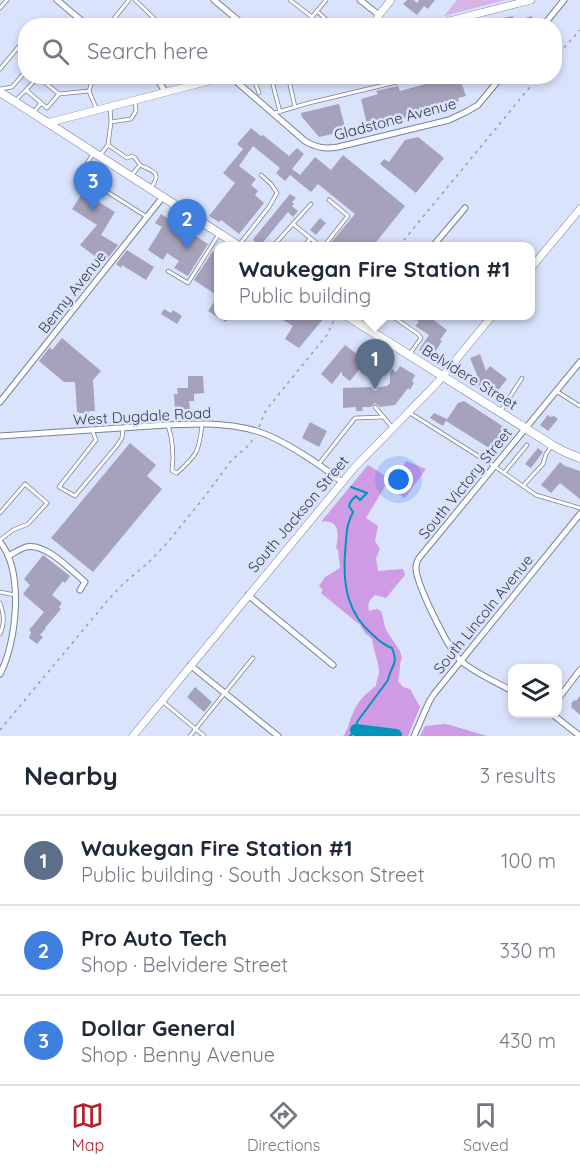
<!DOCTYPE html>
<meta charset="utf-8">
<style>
:root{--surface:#fff;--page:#f2f2f3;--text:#1f2937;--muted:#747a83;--line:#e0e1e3;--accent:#b4222e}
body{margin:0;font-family:Quicksand,sans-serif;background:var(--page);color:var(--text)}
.controls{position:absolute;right:18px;bottom:18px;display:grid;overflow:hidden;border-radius:12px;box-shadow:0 3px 9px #0003}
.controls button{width:54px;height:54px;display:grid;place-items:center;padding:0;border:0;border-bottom:2px solid var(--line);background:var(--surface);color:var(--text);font:30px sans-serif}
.you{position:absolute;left:399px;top:480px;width:21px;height:21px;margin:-15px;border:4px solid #fff;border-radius:50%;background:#1a73e8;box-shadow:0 0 0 9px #1a73e833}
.badge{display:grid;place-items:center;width:39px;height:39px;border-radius:50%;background:var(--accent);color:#fff;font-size:20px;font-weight:700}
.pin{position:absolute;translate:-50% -50px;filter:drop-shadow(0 2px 3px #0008)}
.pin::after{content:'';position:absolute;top:32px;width:21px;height:18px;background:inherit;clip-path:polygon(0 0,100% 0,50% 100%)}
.popup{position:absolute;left:214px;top:242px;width:321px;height:78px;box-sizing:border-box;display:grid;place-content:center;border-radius:12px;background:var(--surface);filter:drop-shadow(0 2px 4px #0005);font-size:20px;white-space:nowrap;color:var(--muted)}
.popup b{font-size:22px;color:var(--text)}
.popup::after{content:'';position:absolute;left:50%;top:100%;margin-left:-12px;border:12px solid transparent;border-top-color:var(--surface)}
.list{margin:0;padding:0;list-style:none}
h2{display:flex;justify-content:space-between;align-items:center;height:78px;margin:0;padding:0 24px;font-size:26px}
h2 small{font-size:20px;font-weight:400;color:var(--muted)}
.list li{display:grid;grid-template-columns:39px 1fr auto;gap:18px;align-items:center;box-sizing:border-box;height:90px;padding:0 24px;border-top:2px solid var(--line)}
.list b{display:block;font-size:22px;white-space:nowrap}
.list p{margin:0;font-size:20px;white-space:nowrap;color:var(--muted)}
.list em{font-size:20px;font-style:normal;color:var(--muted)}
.icon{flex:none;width:33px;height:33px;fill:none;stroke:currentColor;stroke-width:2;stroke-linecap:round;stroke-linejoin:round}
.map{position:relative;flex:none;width:580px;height:736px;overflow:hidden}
.search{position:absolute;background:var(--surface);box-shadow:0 3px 9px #0003;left:18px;right:18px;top:18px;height:66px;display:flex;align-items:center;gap:15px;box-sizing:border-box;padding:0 21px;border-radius:24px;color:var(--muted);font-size:22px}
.sheet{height:348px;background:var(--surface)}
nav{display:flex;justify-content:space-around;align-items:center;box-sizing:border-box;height:84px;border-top:2px solid var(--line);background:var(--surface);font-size:16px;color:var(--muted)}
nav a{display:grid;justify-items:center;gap:3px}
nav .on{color:var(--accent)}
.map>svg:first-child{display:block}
</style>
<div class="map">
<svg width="580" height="736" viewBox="0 0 580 736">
<rect width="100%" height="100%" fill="#dae3fc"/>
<path fill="#d7b3e6" d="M457 0H506L444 16Z"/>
<g fill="#cf9be5">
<path d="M406 461 426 469 405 498 385 486 366 518 378 526 375 541 380 549 376 558 378 571 403 569 405 575 386 598 375 595C369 600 367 604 369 611L377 609 381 611 386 630 400 651 402 658C398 666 401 673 398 681L403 687 410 689 420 707 408 736H343C349 729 349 721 353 713 357 702 366 693 376 686 376 681 379 677 379 672 379 661 373 650 372 639L365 633 360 625 321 593 323 590 319 586 325 577 340 568 338 550 336 548C339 534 340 519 321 522L368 465 389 478H397Z"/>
<path d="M444 724 450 725 487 736H420L425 726Z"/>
</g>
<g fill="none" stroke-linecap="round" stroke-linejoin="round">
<path stroke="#0093bb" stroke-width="2" d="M350 736 356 730 357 722 388 680C391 664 399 666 392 648 384 645 379 641 373 635 347 613 343 585 345 553 346 544 346 534 348 525 349 521 351 516 353 512L349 506 351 501 356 496 360 500 367 493 351 487"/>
<path stroke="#0093bb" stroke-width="12" d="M356 730 396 735"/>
</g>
<g fill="#a7a2bb">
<path d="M407 0H414L417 3 419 0H435L428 9 424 6 417 15 403 4Z"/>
<path d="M513 16 514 21 532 16 536 26H478V23Z"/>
<path d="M303 76H326V78L305 84Z"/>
<path d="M346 76H365V79L348 82Z"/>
<path d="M372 76H395L396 78 374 84Z"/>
<path d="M455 76H459L466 96 458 98 459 101 446 104 449 111 434 116 430 110 419 117 413 118 412 116 368 128 361 99 378 94 376 91 398 86 400 91Z"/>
<path d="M339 104 346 131 319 137 302 117 301 113Z"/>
<path d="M251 128 261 136 263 135 289 156 297 148 304 154 292 169 300 175 315 157 331 170 343 155 405 206 373 246H328L355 214 318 184 311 192 290 175 285 181 276 173 280 168 253 146 239 166 256 179 251 185 258 191 255 195 264 203 239 234 221 220 219 222 209 216 235 183 223 173 243 149 237 144Z"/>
<path d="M418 137 444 158 416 193 380 164 384 159 389 162 405 140Z"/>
<path d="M83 192 115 212 101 235 118 245 104 263 80 245 97 225 72 209Z"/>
<path d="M290 194 296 198 292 202 294 204 292 206 298 211 293 217 288 212 260 246 253 240 254 238Z"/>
<path d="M161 214 208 244 188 276 174 268 179 261 167 253 163 260 148 250 162 227 155 223Z"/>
<path d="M320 218 326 223 316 235 310 230Z"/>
<path d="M127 250 154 267 146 280 122 265 121 268 116 264Z"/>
<path d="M213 251 219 255V315H230L226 322 208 311 218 296 194 280Z"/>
<path d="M164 309 171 313 173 310 182 316 177 324 161 314Z"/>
<path d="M275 315H320L324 318 299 348 285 339 293 326Z"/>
<path d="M411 315H433L431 318 447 330 440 340 442 341 432 357 419 350 429 335 415 326 419 322Z"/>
<path d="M62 338 101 371 93 380 95 411H89V413H79V412H77L75 382H64L39 361 50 347 52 350Z"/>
<path d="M345 345 366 361 350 381 342 375V371L332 384 321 374Z"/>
<path d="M480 354 486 371 490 366 507 379 496 393 488 387 483 392 474 386 479 380 470 358Z"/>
<path d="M400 366 415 375 412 381 414 383 410 390 408 388 395 405 380 407 375 403 371 407H362L363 411H356V407L343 408V388L371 387 373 390 376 391 379 387 387 386 390 383V373L392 369 396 372Z"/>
<path d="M188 376H203L204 393 194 394V401H189L190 409 175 410 174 394H178L177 388H188Z"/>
<path d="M464 401 510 431 494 451 446 421 458 403Z"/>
<path d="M434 413 447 419 443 426 430 418Z"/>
<path d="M548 415 550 417 554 416 558 419 548 431 540 425Z"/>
<path d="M310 422 327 431 319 447 302 438Z"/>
<path d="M130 443 156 465 147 476 162 489 93 572 51 538Z"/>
<path d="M538 448 543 452 531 468 525 464Z"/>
<path d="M560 462 565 466 572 468H571L580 471V499L560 483 551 493 541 485Z"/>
<path d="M43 555 70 576 65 583 63 581 52 595 62 603 59 607 61 609 45 628H46L40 635 43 637 37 644 29 638 31 632 29 630 44 612 23 594 30 585 24 579Z"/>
<path d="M195 687 212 702 204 712 187 697Z"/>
<path d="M580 696V715L571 707 572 705 571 704 574 700 576 701Z"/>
</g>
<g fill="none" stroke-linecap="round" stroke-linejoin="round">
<g stroke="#798198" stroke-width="4.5">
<g id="service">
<path d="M135 0 162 26"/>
<path d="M290 0 312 17 326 0"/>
<path d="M0 8 7 0"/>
<path d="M317 11 333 26"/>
<path d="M108 26 129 0"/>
<path d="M0 69 26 38"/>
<path d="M88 76 91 79V85L89 91"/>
<path d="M274 76 271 77 280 112"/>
<path d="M0 89 12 87 26 71"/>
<path d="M26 90 38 77 59 94"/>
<path d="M259 93 255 82 271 77"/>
<path d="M16 100 26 90 47 108 59 94 89 91 96 108"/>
<path d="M110 107 111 122 108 145 127 158 132 156 135 158 140 165 131 176"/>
<path d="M295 107 309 103 422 76"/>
<path d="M33 113 41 103"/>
<path d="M275 113 295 107 288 76"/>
<path d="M111 122 131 119 136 111 135 100"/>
<path d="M93 154 82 171 87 179 147 217"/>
<path d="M100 155 108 145"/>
<path d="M140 165C154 172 162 172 151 188"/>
<path d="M293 224 320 246"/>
<path d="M239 245 269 207 277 193 271 184 261 175"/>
<path d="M273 246 311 204"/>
<path d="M304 246 310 239"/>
<path d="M324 246 348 216 329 200"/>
<path d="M168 271 188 283 219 234"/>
<path d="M392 316 418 334 421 338 409 355"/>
<path d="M375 387V369L391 346"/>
<path d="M556 391 580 406"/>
<path d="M375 407 392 427"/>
<path d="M500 412 522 378"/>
<path d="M410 413 494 466 536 495 580 508"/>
<path d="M168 425C173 440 174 455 172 471L177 473C197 455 199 452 202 425"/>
<path d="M92 430 96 440 59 487 75 496 116 447 122 438 123 428"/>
<path d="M318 465 355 418 383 417"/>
<path d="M504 473 527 445"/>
<path d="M523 486 543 464 546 454 551 447"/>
<path d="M0 513 25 484 47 503 28 524 13 530 0 540"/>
<path d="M0 592 15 595"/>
<path d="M0 603C4 615 5 622 0 634"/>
<path d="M162 701 204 736"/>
<path d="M190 736 253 658"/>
</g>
</g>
<g stroke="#798198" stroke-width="7">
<g id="minor">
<path d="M57 0 88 26"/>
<path d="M214 0 245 26"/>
<path d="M360 0 379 15"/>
<path d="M543 26 564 0"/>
<path d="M152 76 160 83 165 92"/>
<path d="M235 76 238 83 305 141C317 148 325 149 338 147L449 120 466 112 478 105 502 76"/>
<path d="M433 246 465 208"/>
<path d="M365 327 376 316"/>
<path d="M0 402 162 198"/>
<path d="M0 436C50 433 101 429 151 426 187 424 221 421 256 431 281 438 321 465 342 482"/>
<path d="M0 542C24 571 17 642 0 674"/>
<path d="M8 556C14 553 20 549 26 547 45 542 71 570 85 582L80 590"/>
<path d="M248 595 333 665"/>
<path d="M190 665 278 736"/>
<path d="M512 691C495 681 474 673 460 660 448 648 415 582 416 567 416 563 417 562 419 558L580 362"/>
<path d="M558 699 580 670"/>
<path d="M552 714 580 736"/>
<path d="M414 736 429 702 434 694 580 514"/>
</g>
</g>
<g stroke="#798198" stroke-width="8">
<g id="tertiary">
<path d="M373 26 379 15 391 0"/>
<path d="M430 26 531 0"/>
<path d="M47 123 228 76"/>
<path d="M531 268 580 209"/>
<path d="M133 736 354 468 437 383 492 316"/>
</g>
</g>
<g stroke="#798198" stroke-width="9">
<g id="secondary">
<path d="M0 92 239 246"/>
<path d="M347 316 552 445 565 452 580 458"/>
</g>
</g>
<g stroke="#969daf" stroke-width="1.5" stroke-dasharray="3 4.5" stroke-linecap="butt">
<path d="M554 59 580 30"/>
<path d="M399 246 539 76"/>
<path d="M259 427 266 410 327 335 336 316"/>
<path d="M0 730 108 600 122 585 149 562 167 543 202 500 231 461 250 444 254 437"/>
</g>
<use href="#service" stroke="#fff" stroke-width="3"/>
<use href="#minor" stroke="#fff" stroke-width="5"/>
<use href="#tertiary" stroke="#fff" stroke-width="7"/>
<use href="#secondary" stroke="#fff" stroke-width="8"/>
</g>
<g text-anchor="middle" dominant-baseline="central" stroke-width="5" stroke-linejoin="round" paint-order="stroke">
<g font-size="15" fill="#373b44" stroke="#dae3fc">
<text transform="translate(395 119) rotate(-15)">Gladstone Avenue</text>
<text transform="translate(72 292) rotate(-52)">Benny Avenue</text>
<text transform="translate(470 377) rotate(32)">Belvidere Street</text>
<text transform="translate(142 416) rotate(-3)">West Dugdale Road</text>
<text transform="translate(465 483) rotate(-51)">South Victory Street</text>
<text transform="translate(298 514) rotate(-50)">South Jackson Street</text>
<text transform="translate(483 614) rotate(-51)">South Lincoln Avenue</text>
</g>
</g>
</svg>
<div class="controls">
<button><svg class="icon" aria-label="layers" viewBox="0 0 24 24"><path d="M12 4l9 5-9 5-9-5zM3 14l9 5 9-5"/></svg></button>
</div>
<div class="you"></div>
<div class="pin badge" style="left:375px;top:389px;background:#5c6f8a">1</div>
<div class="popup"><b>Waukegan Fire Station #1</b>Public building</div>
<div class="pin badge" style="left:187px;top:249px;background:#3f7fe0">2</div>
<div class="pin badge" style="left:93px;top:211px;background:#3f7fe0">3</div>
<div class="search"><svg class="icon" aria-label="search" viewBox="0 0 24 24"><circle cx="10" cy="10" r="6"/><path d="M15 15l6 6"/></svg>Search here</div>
</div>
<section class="sheet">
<h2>Nearby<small>3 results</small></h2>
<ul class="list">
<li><span class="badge" style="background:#5c6f8a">1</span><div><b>Waukegan Fire Station #1</b><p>Public building · South Jackson Street</p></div><em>100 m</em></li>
<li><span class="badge" style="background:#3f7fe0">2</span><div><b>Pro Auto Tech</b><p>Shop · Belvidere Street</p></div><em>330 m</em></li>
<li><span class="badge" style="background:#3f7fe0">3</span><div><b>Dollar General</b><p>Shop · Benny Avenue</p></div><em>430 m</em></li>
</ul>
</section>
<nav>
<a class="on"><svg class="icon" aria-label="map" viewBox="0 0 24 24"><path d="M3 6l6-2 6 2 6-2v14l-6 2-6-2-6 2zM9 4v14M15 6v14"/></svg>Map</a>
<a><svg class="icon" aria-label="directions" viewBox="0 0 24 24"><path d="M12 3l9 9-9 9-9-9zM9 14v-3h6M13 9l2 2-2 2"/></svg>Directions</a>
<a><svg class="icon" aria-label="saved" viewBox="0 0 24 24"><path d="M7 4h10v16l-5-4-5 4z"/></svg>Saved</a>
</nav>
